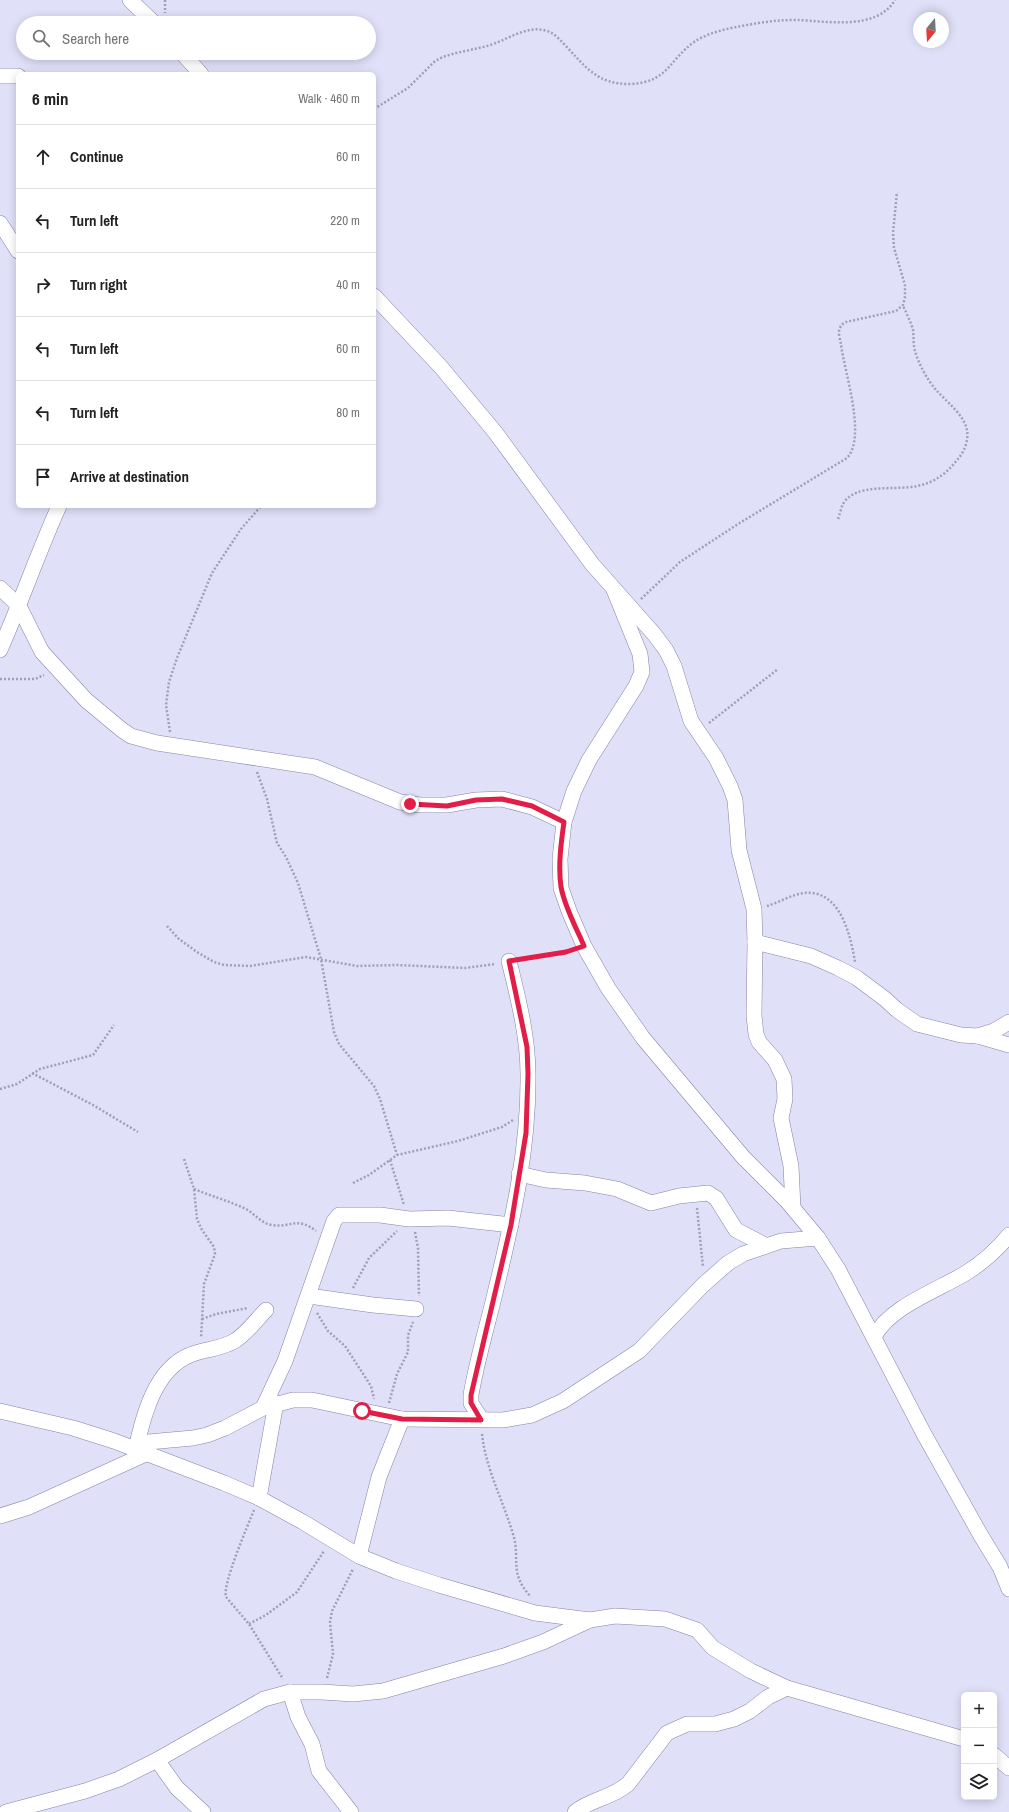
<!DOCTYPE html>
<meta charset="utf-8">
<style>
:root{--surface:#fff;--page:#f6f6f6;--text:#222;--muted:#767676;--line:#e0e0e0}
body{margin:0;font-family:"Archivo Narrow",sans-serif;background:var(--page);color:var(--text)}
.controls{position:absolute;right:12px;bottom:12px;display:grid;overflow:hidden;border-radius:6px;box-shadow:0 2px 10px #0003}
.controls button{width:36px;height:36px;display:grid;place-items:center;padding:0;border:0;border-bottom:1px solid var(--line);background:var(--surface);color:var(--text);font:20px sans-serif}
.compass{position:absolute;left:913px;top:12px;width:36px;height:36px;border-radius:50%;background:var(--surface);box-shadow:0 2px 10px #0003;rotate:198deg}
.stop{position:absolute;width:12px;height:12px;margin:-9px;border:3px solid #e11d48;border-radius:50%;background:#fff}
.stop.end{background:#e11d48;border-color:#fff;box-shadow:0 1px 4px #0008}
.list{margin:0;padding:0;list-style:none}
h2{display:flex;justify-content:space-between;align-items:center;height:52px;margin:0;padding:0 16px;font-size:17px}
h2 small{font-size:13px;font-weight:400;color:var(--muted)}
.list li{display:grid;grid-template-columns:26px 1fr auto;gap:12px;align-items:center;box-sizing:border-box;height:64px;padding:0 16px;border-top:1px solid var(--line)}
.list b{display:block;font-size:15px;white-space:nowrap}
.list em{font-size:13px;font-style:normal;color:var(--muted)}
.icon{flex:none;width:22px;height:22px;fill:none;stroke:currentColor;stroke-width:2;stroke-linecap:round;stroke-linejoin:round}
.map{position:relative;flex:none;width:1009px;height:1812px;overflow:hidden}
.search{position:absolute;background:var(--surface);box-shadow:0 2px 10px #0003;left:16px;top:16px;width:360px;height:44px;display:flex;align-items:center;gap:10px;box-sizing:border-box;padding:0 14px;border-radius:22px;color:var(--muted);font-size:15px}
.panel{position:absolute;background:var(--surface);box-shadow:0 2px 10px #0003;left:16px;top:72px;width:360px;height:436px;border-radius:6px}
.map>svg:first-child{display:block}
</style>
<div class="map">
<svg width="1009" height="1812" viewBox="0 0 1009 1812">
<rect width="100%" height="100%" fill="#e0e1f9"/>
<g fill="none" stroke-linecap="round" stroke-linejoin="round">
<g stroke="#8384a7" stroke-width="16">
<g id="minor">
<path d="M130 0 154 23"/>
<path d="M182 53 201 74"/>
<path d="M0 76H18"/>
<path d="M0 223 18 251"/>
<path d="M374 296 440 366 495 432 592 564 654 634 666 650 674 666 691 721 716 758 730 786 735 800 739 850 754 909 755 942 754 1016 756 1034 759 1042 775 1060 784 1079 785 1099 781 1118 791 1166 793 1208"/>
<path d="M0 588 19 606 42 652 86 700 122 730 131 736 157 743 315 767 400 802 420 805H447L476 800 502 799 532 807 564 822"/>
<path d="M614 590 640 654 642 672 636 686 589 760 574 791 564 822 560 859 561 888 569 911 584 946 608 988 643 1038 743 1157 787 1201 818 1238 838 1269 924 1434 980 1534 1000 1567 1009 1589"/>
<path d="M0 650C21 602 38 553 59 506"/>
<path d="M755 942 811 956 838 968 857 978 885 999 897 1010 917 1024 961 1035 978 1036 1009 1045"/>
<path d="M978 1036 994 1031 1009 1022"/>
<path d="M519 1174 546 1180 585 1183 617 1189 651 1203 679 1196 708 1193 716 1198 736 1230 765 1245"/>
<path d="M309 1296 373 1305 416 1309"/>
<path d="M874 1337C889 1307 938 1290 966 1273 982 1263 997 1250 1009 1235"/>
<path d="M263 1408 285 1361 334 1221 339 1215H380L409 1219 448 1218 511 1225"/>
<path d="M0 1411 73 1428 114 1441 224 1483 259 1498 303 1522 359 1556 396 1571 439 1585 535 1613 590 1620"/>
<path d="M481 1419 471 1403V1395C477 1359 488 1324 496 1289 513 1219 529 1147 528 1074 528 1036 518 998 509 961"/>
<path d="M137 1443 193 1438 207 1435 225 1428 263 1408 293 1400H312L402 1419 503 1420 532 1415 563 1401 639 1351 703 1285 728 1263 743 1254 781 1241 818 1238"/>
<path d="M136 1449C143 1416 155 1369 190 1355 204 1349 223 1349 236 1340 247 1333 257 1319 266 1310"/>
<path d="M259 1498 276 1403"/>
<path d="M0 1516 29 1507 148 1453"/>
<path d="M359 1556 379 1477 402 1419"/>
<path d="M290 1692 298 1717 312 1744 319 1771 351 1812"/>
<path d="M994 1755 1009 1768"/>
<path d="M157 1760 177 1788 203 1812"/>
<path d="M6 1812 85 1791 119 1779 157 1760 264 1699 290 1692H322L353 1694 383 1691 504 1656 543 1642 590 1620 615 1616 665 1619 697 1630 713 1648 751 1671 787 1688 964 1739"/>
<path d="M575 1812C591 1799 612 1798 628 1784L667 1733 687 1724H715L734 1719 750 1711 768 1697 787 1688"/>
</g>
</g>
<g stroke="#9fa0b5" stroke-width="2.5" stroke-dasharray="2 2" stroke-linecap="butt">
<path d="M165 0V13"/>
<path d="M374 109 408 88 435 61 443 57C457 52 472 50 487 46 506 41 527 24 547 31 554 33 559 39 564 44 585 66 597 85 631 84 668 82 669 60 694 42 712 30 737 27 758 23 771 21 783 20 797 20 826 21 877 31 895 0"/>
<path d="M838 519C840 514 841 508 843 504 855 482 897 491 917 486 934 483 947 473 957 460 964 453 969 440 967 430 964 415 947 402 937 391 928 381 919 365 915 351 913 345 914 337 913 330 911 322 906 313 903 305"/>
<path d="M641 599 680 562 738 524 847 458C867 437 844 371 841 344 840 339 837 331 841 326 841 325 845 322 846 322L896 311 903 305 905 297V285L894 248 893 233 897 192"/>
<path d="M0 679H35L44 675"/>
<path d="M709 723 778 669"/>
<path d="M170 732 166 705 169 682 177 658 212 573 241 529 261 506"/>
<path d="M257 772 267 799 277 843 286 857 298 883 321 959 334 1032 339 1044 374 1086 380 1099 397 1155"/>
<path d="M767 906C781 902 797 891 812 893 842 896 851 938 855 962"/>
<path d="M167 926 179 939 197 952 214 962 224 965 250 966 306 957 357 966 397 965 465 968 495 964"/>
<path d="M522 958 572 950"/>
<path d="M32 1073 93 1105 138 1132"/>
<path d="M0 1089 17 1084 40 1069 93 1055 114 1025"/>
<path d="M184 1159 194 1189 197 1219 202 1230 214 1247 215 1254 204 1284 201 1338"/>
<path d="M390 1160 404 1205"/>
<path d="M353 1183 369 1175 397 1155 458 1141 502 1127 513 1120"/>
<path d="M194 1189C211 1196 229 1201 246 1209 255 1214 262 1224 272 1225 291 1228 297 1216 316 1231"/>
<path d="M697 1208 703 1267"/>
<path d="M415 1232 418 1248 419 1296"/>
<path d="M353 1288 369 1258 397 1231"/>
<path d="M317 1313 328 1331 345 1346 371 1386 374 1399"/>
<path d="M202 1319 216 1314 248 1308"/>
<path d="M389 1403 397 1374 408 1352V1335L413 1322"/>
<path d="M482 1434C486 1470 503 1500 513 1534 521 1560 508 1572 531 1597"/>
<path d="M254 1510C248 1525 222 1585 226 1597L249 1624 283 1679"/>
<path d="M249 1624 266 1615 297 1592 324 1551"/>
<path d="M327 1678 333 1654 330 1622 332 1611 353 1569"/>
</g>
<use href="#minor" stroke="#fff" stroke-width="15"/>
</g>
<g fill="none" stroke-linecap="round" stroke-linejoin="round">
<path stroke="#e11d48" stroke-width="5" d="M362 1411 402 1419 481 1420 471 1403V1395L511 1225 526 1133 528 1074 527 1047 509 961 566 952 584 946C576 927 565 908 561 887 558 866 561 843 564 822L532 806 502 799 476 800 447 806 410 804"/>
</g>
</svg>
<div class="controls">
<button>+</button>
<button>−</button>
<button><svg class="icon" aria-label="layers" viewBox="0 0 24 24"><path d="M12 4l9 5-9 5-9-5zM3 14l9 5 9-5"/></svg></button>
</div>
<svg class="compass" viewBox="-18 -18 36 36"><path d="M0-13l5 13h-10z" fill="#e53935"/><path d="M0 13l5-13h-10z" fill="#767676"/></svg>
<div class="stop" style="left:362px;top:1411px"></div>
<div class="stop end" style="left:410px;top:804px"></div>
<div class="search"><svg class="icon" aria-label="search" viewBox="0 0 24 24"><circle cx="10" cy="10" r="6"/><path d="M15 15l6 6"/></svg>Search here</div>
<section class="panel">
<h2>6 min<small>Walk · 460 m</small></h2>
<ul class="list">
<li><svg class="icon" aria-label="ahead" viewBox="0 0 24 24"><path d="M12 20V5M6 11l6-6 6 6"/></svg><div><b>Continue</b></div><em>60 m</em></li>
<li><svg class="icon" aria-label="left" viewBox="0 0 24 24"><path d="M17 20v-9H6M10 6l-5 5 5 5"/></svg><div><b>Turn left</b></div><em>220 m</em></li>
<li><svg class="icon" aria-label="right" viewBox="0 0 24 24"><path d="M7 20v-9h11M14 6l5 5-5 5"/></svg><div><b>Turn right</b></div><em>40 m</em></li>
<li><svg class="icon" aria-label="left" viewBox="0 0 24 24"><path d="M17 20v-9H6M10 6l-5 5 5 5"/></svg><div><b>Turn left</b></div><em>60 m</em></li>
<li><svg class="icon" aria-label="left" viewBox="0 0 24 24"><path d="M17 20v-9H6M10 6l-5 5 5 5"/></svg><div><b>Turn left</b></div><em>80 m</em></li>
<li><svg class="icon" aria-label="arrive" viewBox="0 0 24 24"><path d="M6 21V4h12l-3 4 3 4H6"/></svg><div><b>Arrive at destination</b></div></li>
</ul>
</section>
</div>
